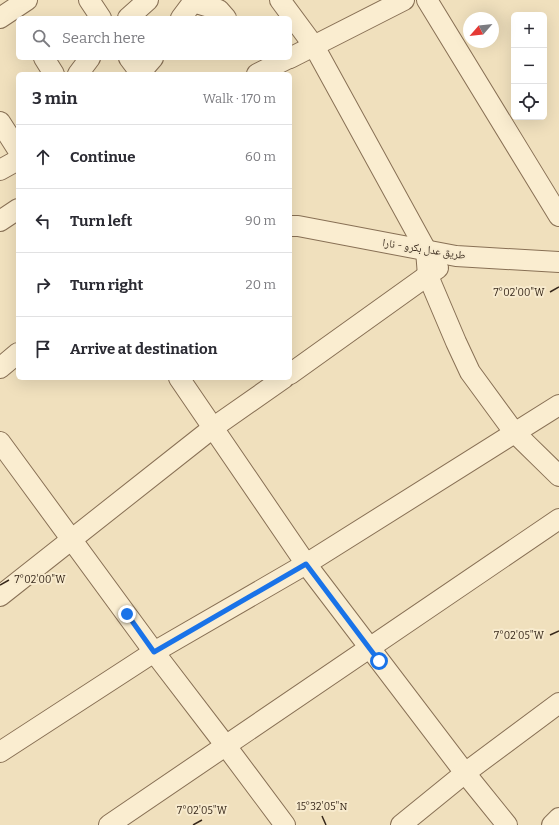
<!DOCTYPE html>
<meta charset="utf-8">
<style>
:root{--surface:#fff;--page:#f2f2f3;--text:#2b2b33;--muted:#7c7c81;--line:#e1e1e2}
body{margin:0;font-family:Bitter,"Noto Naskh Arabic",serif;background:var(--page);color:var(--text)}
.controls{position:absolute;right:12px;top:12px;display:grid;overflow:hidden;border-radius:6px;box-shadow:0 4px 16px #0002}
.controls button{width:36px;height:36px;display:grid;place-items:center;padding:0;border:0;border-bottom:1px solid var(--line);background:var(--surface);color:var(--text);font:20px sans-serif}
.compass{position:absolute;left:463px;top:12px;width:36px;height:36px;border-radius:50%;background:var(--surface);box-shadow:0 4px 16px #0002;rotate:242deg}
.stop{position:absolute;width:12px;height:12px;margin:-9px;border:3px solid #1a73e8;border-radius:50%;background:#fff}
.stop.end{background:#1a73e8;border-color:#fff;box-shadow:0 1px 4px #0008}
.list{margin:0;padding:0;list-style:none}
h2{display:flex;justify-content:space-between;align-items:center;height:52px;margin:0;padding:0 16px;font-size:17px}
h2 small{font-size:13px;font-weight:400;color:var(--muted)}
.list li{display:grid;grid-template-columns:26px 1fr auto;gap:12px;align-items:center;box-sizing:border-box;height:64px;padding:0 16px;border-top:1px solid var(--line)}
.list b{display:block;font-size:15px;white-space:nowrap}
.list em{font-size:13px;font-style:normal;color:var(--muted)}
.icon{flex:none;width:22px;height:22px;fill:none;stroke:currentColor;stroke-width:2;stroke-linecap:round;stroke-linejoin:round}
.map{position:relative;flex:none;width:559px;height:825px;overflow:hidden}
.search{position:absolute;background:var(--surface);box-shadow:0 4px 16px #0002;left:16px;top:16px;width:276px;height:44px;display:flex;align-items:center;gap:10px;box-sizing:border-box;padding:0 14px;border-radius:6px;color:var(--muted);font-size:15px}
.panel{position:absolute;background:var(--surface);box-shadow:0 4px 16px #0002;left:16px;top:72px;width:276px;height:308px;border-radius:6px}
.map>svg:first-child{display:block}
</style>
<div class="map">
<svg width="559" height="825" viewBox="0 0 559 825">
<rect width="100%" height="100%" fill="#f0e0bd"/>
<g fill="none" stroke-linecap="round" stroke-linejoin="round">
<g stroke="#887055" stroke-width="22">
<g id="minor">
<path d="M89 0 101 18"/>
<path d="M280 0 314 46 426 250 428 276 456 342 470 372 514 432 559 476"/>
<path d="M427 0 559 216"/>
<path d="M0 18 27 0"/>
<path d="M128 18 148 0"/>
<path d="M181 18 193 2 219 10 226 18"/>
<path d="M44 58 54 74"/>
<path d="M129 58 141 74"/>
<path d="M290 58 404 0"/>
<path d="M140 73 153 58"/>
<path d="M78 74 90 58"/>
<path d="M257 74 289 58"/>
<path d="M0 122 18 150"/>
<path d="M0 170 18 160"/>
<path d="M0 221 18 209"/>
<path d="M290 226H298L456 256 559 262"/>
<path d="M0 368 18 353"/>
<path d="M290 374 438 268"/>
<path d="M179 378 306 564 465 773 507 825"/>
<path d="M0 442 154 652 226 746 285 825"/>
<path d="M0 596 214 427 284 378"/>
<path d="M0 752 154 652 306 564 559 405"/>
<path d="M109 825 559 519"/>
<path d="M401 825 465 773 559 703"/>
<path d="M552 825 559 818"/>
</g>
</g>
<use href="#minor" stroke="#faedd0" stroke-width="20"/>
</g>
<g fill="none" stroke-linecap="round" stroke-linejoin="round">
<path stroke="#1a73e8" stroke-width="5" d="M127 614 154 652 306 564 379 661"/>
</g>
<path fill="none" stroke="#37281b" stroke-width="1.5" d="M550 292 559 287M0 585 9 580M550 635 559 631M322 816 326 825M193 825 202 820"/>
<g text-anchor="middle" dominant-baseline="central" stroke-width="4" stroke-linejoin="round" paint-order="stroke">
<g font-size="11" fill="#37281b" stroke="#f7eacd">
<text transform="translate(424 249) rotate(9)">طريق عدل بكرو - نارا</text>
</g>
</g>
<g font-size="10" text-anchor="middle" fill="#37281b" stroke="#f7eacd" stroke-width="4" stroke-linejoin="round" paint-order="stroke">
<text x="519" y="296">7°02'00"W</text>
<text x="40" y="583">7°02'00"W</text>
<text x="519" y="639">7°02'05"W</text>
<text x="322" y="810">15°32'05"N</text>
<text x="202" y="814">7°02'05"W</text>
</g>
</svg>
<div class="controls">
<button>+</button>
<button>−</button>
<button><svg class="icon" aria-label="locate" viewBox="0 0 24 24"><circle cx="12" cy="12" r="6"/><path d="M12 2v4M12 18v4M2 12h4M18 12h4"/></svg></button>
</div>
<svg class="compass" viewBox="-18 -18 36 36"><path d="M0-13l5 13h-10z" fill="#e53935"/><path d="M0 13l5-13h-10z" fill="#7c7c81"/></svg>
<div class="stop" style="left:379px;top:661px"></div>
<div class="stop end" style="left:127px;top:614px"></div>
<div class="search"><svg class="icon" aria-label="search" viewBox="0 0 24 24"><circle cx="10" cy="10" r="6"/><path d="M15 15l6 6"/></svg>Search here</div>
<section class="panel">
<h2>3 min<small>Walk · 170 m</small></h2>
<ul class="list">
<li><svg class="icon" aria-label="ahead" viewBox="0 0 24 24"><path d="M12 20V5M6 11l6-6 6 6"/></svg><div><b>Continue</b></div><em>60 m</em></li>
<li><svg class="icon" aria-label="left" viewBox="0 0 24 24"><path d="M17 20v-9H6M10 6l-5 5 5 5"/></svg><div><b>Turn left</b></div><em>90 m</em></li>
<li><svg class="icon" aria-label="right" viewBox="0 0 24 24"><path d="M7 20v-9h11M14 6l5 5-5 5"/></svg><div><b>Turn right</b></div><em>20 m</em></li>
<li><svg class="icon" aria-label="arrive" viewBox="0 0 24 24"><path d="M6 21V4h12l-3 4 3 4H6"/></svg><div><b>Arrive at destination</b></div></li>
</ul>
</section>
</div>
